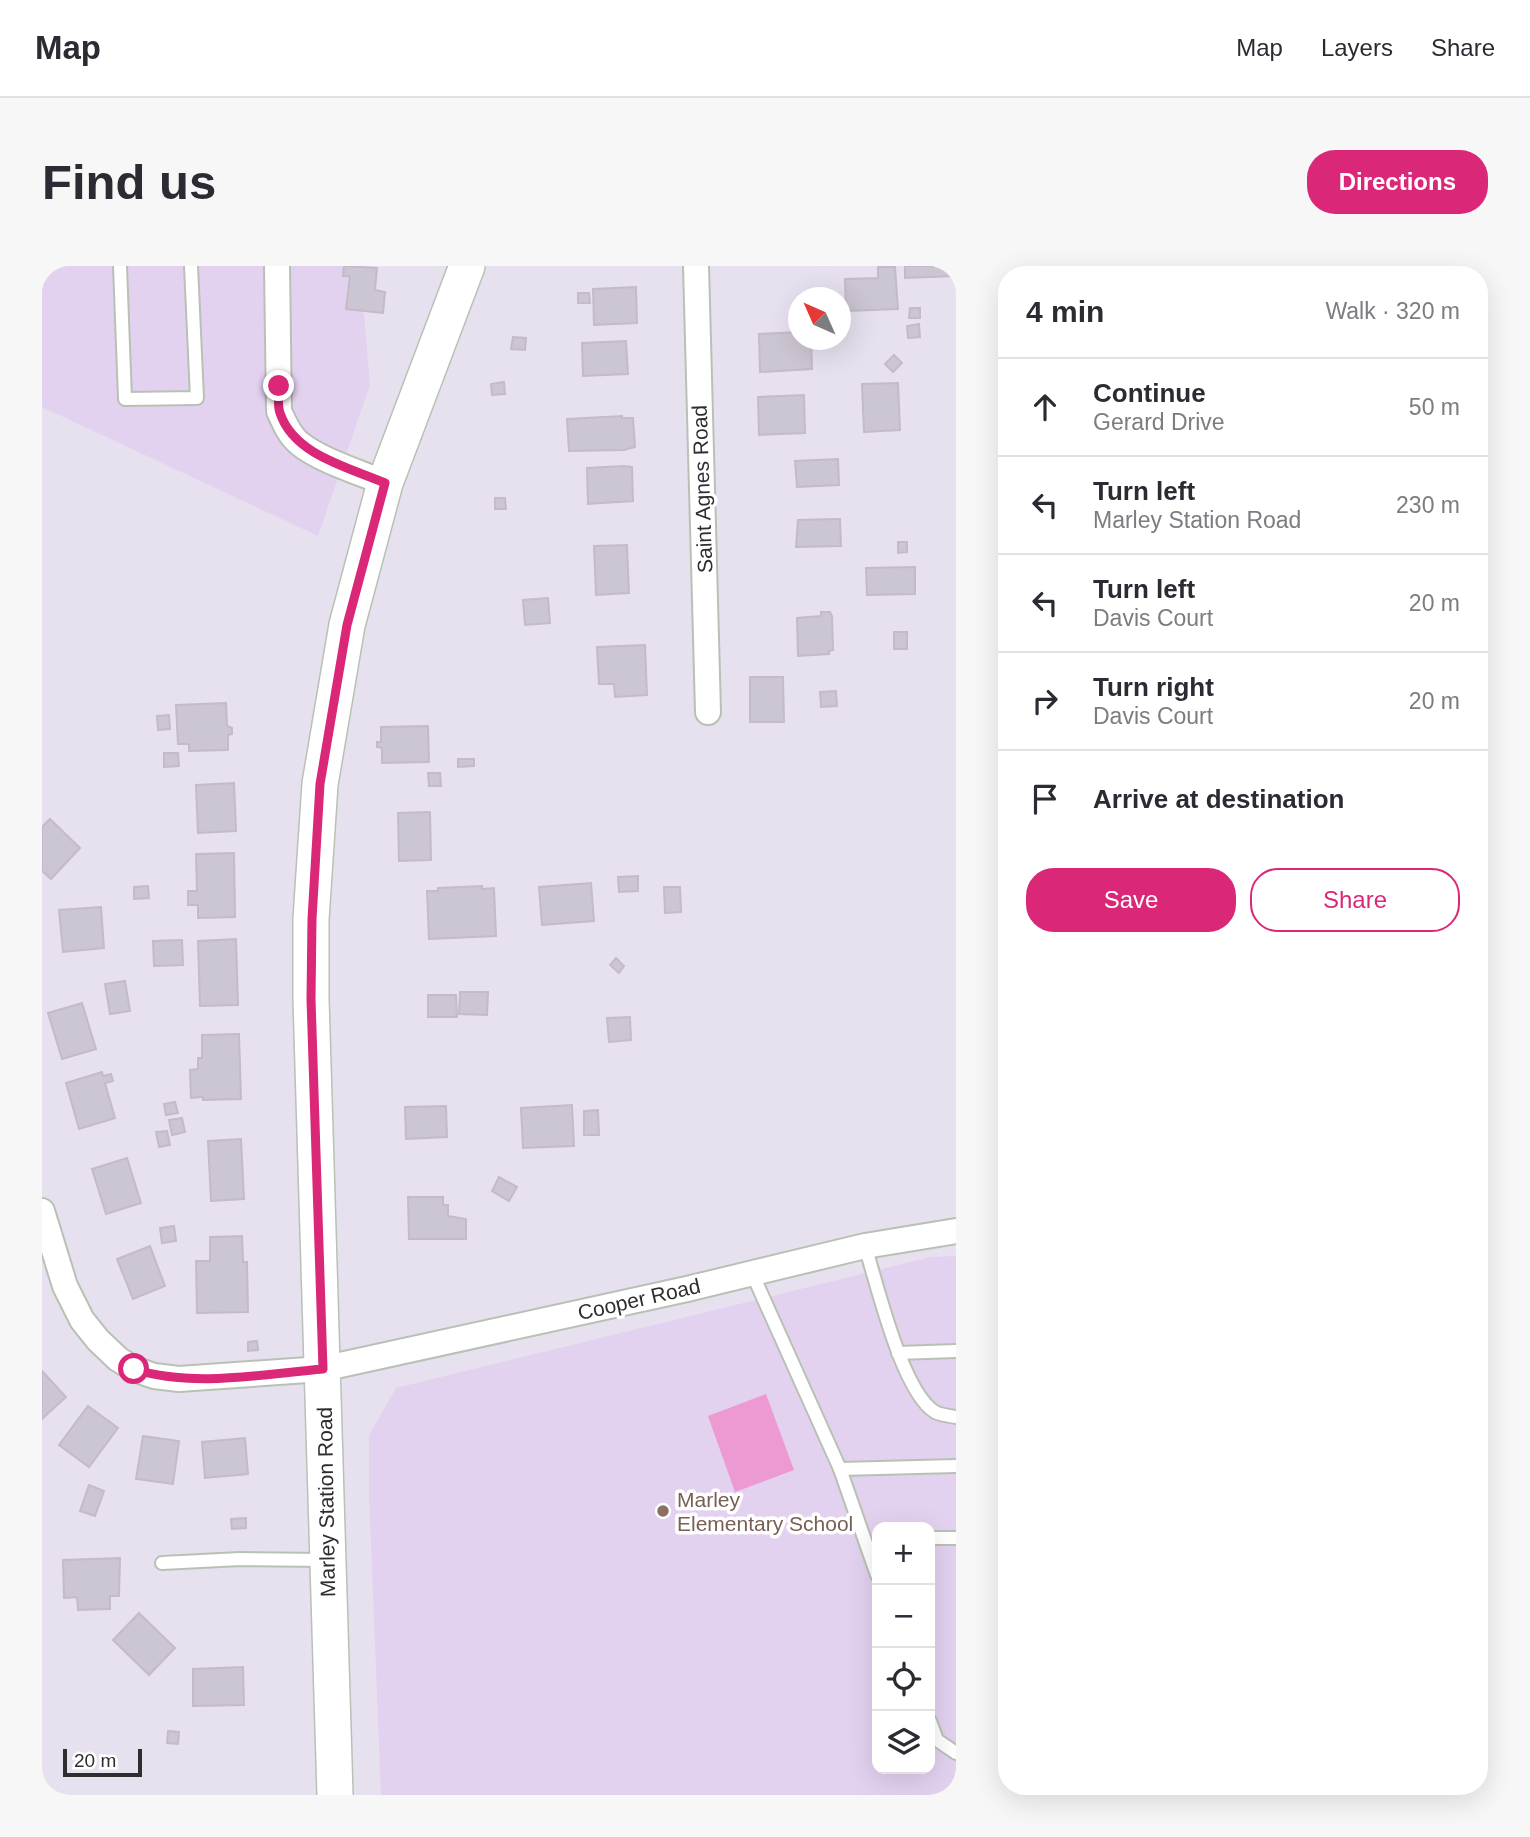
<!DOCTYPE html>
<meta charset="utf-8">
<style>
:root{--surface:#fff;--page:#f7f7f7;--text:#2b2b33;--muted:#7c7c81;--line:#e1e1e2;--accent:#db2777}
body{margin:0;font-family:Arial,sans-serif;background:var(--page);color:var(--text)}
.controls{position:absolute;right:21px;bottom:21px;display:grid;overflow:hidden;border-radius:14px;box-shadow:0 7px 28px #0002}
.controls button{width:63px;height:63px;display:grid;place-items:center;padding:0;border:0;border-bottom:2px solid var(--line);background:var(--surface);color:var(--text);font:35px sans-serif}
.compass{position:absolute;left:746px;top:21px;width:63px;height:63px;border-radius:50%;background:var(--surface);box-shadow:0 7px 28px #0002;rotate:315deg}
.scale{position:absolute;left:21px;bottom:18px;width:79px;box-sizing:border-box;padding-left:7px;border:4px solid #2e2e2e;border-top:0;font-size:19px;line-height:24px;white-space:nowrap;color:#2e2e2e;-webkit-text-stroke:5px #fff;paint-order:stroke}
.stop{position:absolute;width:21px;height:21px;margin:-16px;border:5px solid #db2777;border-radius:50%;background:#fff}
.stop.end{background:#db2777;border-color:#fff;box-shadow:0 2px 7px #0008}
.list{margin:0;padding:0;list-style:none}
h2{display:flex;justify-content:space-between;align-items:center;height:91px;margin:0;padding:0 28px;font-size:30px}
h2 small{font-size:23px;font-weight:400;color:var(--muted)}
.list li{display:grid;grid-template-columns:46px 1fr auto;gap:21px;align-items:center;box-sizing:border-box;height:98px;padding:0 28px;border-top:2px solid var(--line)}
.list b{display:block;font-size:26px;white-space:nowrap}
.list p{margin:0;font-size:23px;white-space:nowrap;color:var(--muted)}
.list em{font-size:23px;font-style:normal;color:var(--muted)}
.actions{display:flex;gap:14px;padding:21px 28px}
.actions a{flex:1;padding:16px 0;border:2px solid var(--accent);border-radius:28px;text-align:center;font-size:24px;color:var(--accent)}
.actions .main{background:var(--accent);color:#fff}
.icon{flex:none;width:38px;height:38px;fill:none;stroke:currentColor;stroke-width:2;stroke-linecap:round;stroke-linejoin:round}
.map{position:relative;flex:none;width:914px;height:1529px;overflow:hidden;border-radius:28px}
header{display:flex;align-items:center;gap:42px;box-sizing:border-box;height:98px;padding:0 35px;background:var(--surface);border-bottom:2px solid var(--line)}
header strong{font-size:33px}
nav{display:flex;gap:38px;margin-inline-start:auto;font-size:24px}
.intro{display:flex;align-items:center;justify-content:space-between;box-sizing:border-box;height:168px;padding:0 42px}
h1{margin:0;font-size:49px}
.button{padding:18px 32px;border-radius:28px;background:var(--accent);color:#fff;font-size:24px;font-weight:700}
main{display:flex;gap:42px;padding:0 42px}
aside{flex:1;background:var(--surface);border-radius:28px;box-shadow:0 7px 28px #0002}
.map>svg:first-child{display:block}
</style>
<header>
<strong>Map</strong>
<nav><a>Map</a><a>Layers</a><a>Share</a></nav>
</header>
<div class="intro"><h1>Find us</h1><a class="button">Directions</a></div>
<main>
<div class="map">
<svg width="914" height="1529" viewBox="0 0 914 1529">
<rect width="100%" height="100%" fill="#e7e1ef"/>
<g fill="#e3d1f0" fill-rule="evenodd">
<path d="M0 0H318L328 119 276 270 0 141Z"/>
<path d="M914 990V1529H339L327 1229V1169L354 1122 889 991ZM835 1261H888V1503H835Z"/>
</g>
<path fill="#ed99d2" d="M724 1128 752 1204 693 1226 666 1150Z"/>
<g fill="#ccc5d2" stroke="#c3bacb" stroke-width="2">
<path d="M302 0 335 2 333 24 343 26 341 47 304 43 308 10H301Z"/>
<path d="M863 0H914V10L863 12Z"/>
<path d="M836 1H853L856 43 804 45 803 13 836 12Z"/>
<path d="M594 21 595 57 552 59 551 23Z"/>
<path d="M536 27H547L548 37H536Z"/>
<path d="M868 42H878V52H867Z"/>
<path d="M877 58 878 71 866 72 865 60Z"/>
<path d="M757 66V74H769L770 103 718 106 717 68Z"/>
<path d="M471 71 484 72 483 84 469 83Z"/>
<path d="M584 75 586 108 541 110 540 77Z"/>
<path d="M852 89 860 97 851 106 843 98Z"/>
<path d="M462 116 463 128 450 129 449 118Z"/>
<path d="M856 117 858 164 822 166 820 118Z"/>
<path d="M762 129 763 167 717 169 716 131Z"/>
<path d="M580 150V152H591L593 181 582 184 527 185 525 153Z"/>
<path d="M796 193 797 219 755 221 753 195Z"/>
<path d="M582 200 590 201 591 235 546 238 545 202Z"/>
<path d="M453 232H463L464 243H453Z"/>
<path d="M795 253H798L799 280 754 281 756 254Z"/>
<path d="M856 276H865V286L856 287Z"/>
<path d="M585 279 587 327 554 329 552 280Z"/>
<path d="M873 301V328L825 329 824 302Z"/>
<path d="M506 332 508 357 483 359 481 334Z"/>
<path d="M779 346H788L790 350 791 384 787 385V388L756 390 755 352 779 350Z"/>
<rect x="852" y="366" width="13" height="17"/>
<path d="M603 379 605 429 573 431 572 418H557L555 381Z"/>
<path d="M708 411H741L742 456H708Z"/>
<path d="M794 425 795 440 779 441 778 426Z"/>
<path d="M184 437 185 460 190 462V468L186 469V484L147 485V478H136L134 439Z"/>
<path d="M127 449 128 463 116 464 115 450Z"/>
<path d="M386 460 387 496 340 497V482L335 481V476H339V461Z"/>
<path d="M122 487H136L137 500 122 501Z"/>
<path d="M416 493H432V500L416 501Z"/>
<path d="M386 507H398L399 520H387Z"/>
<path d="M192 517 194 565 156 567 154 519Z"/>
<path d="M388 546 389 594 357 595 356 547Z"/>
<path d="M8 553 38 582 9 613 0 605V561Z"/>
<path d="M192 587 193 651 156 652V639H146V625H155L154 588Z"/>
<path d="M596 610V625L577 626 576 611Z"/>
<path d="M549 617 552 655 500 659 497 621Z"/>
<path d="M106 620 107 632 92 633V621Z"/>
<path d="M440 620V623L452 622 454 670 387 673 385 625H396V622Z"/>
<path d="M622 621H638L639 646 623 647Z"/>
<path d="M59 641 62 682 21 686 17 644Z"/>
<path d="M194 673 196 739 158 740 156 675Z"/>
<path d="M140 674 141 699 112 700 111 675Z"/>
<path d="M574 692 582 700 577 707 568 699Z"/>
<path d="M83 715 88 745 68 748 63 718Z"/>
<path d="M418 726H446L445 749 417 748Z"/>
<path d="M386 729H414L415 751H386Z"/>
<path d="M40 737 54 783 20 793 6 747Z"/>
<path d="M588 751 589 774 567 776 565 752Z"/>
<path d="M197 768 199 833 161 834V831L149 832 148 804 156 803V792H160V769Z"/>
<path d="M60 806 61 810 69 808 71 815 63 817 73 852 37 863 24 817Z"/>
<path d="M133 836 136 847 124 849 122 838Z"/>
<path d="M530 839 532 880 481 882 479 842Z"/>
<path d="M404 840 405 871 364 873 363 841Z"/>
<path d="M556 844 557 869H542V845Z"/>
<path d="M140 852 143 866 130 869 127 854Z"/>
<path d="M125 865 128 879 117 881 114 866Z"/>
<path d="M199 873 202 933 169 935 166 875Z"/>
<path d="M85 892 99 937 64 948 50 903Z"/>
<path d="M457 911 475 921 467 935 450 925Z"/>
<path d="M366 931H401V939H406V950L424 953V973H367Z"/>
<path d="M132 960 134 975 120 977 118 962Z"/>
<path d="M200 970 201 996H205L206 1046 155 1047 154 995H168V971Z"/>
<path d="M108 980 123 1020 91 1033 75 993Z"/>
<path d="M215 1075 216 1084 206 1085V1076Z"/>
<path d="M0 1105 24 1131 0 1153Z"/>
<path d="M46 1140 76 1162 47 1201 17 1179Z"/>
<path d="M101 1170 137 1175 131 1218 94 1213Z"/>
<path d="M203 1172 206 1208 163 1212 160 1176Z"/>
<path d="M47 1219 62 1225 53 1250 38 1245Z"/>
<path d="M204 1252V1262L190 1263 189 1253Z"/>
<path d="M78 1292 77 1330H68V1343L36 1344 35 1331 22 1332 21 1294Z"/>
<path d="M97 1347 133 1382 107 1409 71 1374Z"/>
<path d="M201 1401 202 1439 151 1440V1403Z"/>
<path d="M126 1465 137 1466 136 1478 125 1477Z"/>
</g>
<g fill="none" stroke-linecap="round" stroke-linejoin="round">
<g stroke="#b8c1b4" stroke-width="16">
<g id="service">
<path d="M78 0 83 133 155 132 149 0"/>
<path d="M823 980C835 1018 860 1126 893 1146 898 1149 908 1150 914 1151"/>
<path d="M710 1007 798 1203 835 1309"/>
<path d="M856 1087 914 1085"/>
<path d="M798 1203 914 1200"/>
<path d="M888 1272H914"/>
<path d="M120 1297 198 1293 284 1294"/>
<path d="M888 1455 895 1474 914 1487"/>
</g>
</g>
<g stroke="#b8c1b4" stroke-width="28">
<g id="minor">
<path d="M235 0 237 145C242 156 247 169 257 177 277 194 319 207 343 217"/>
<path d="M654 0 666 446"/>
<path d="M0 945 23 1020 40 1054 56 1074 76 1093 92 1103 112 1110 137 1113 280 1103 645 1023 823 980 914 965"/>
</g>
</g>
<g stroke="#b8c1b4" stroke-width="38">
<path id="secondary" d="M293 1529 269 733V653L278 518 305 359 343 217 425 0"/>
</g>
<use href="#service" stroke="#fff" stroke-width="12"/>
<use href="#minor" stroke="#fff" stroke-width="24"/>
<use href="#secondary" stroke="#fff" stroke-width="35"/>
</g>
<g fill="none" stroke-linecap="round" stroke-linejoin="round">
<path stroke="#db2777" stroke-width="9" d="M92 1103C150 1122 221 1108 281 1103L269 733 270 653 278 518 305 359 343 217C306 201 252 189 238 147 235 139 237 129 237 120"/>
</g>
<circle fill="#8d6e63" stroke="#fff" stroke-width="2.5" cx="621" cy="1245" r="7"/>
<g text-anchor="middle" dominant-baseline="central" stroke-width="7" stroke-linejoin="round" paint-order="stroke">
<g font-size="21" fill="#2e2e2e" stroke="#fff">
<text transform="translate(660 223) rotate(-92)">Saint Agnes Road</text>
<text transform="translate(597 1033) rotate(-13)">Cooper Road</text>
<text transform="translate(284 1236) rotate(-91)">Marley Station Road</text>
</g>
<g font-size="21" fill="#785e54" stroke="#fff" text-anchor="start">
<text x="635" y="1233">Marley<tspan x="635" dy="24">Elementary School</tspan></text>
</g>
</g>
</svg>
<div class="controls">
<button>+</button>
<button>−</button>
<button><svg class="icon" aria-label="locate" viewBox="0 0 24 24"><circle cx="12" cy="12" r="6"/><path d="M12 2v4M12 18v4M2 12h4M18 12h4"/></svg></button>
<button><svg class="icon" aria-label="layers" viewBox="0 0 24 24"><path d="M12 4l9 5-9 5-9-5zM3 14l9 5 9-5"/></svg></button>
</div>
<svg class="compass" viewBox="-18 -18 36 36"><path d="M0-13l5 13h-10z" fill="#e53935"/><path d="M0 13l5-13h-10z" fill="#7c7c81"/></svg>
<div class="scale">20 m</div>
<div class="stop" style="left:92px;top:1103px"></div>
<div class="stop end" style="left:237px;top:120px"></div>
</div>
<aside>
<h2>4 min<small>Walk · 320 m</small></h2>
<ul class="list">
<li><svg class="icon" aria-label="ahead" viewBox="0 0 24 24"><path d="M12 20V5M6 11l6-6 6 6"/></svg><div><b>Continue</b><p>Gerard Drive</p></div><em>50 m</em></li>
<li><svg class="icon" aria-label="left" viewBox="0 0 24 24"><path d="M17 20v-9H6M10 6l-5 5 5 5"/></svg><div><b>Turn left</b><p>Marley Station Road</p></div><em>230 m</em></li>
<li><svg class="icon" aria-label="left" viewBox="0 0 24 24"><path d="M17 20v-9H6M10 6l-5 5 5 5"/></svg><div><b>Turn left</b><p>Davis Court</p></div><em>20 m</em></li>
<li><svg class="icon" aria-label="right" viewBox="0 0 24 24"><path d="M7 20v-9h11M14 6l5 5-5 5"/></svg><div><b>Turn right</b><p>Davis Court</p></div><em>20 m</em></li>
<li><svg class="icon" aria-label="arrive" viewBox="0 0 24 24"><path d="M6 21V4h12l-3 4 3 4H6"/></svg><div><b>Arrive at destination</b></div></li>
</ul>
<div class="actions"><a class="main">Save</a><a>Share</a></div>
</aside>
</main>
